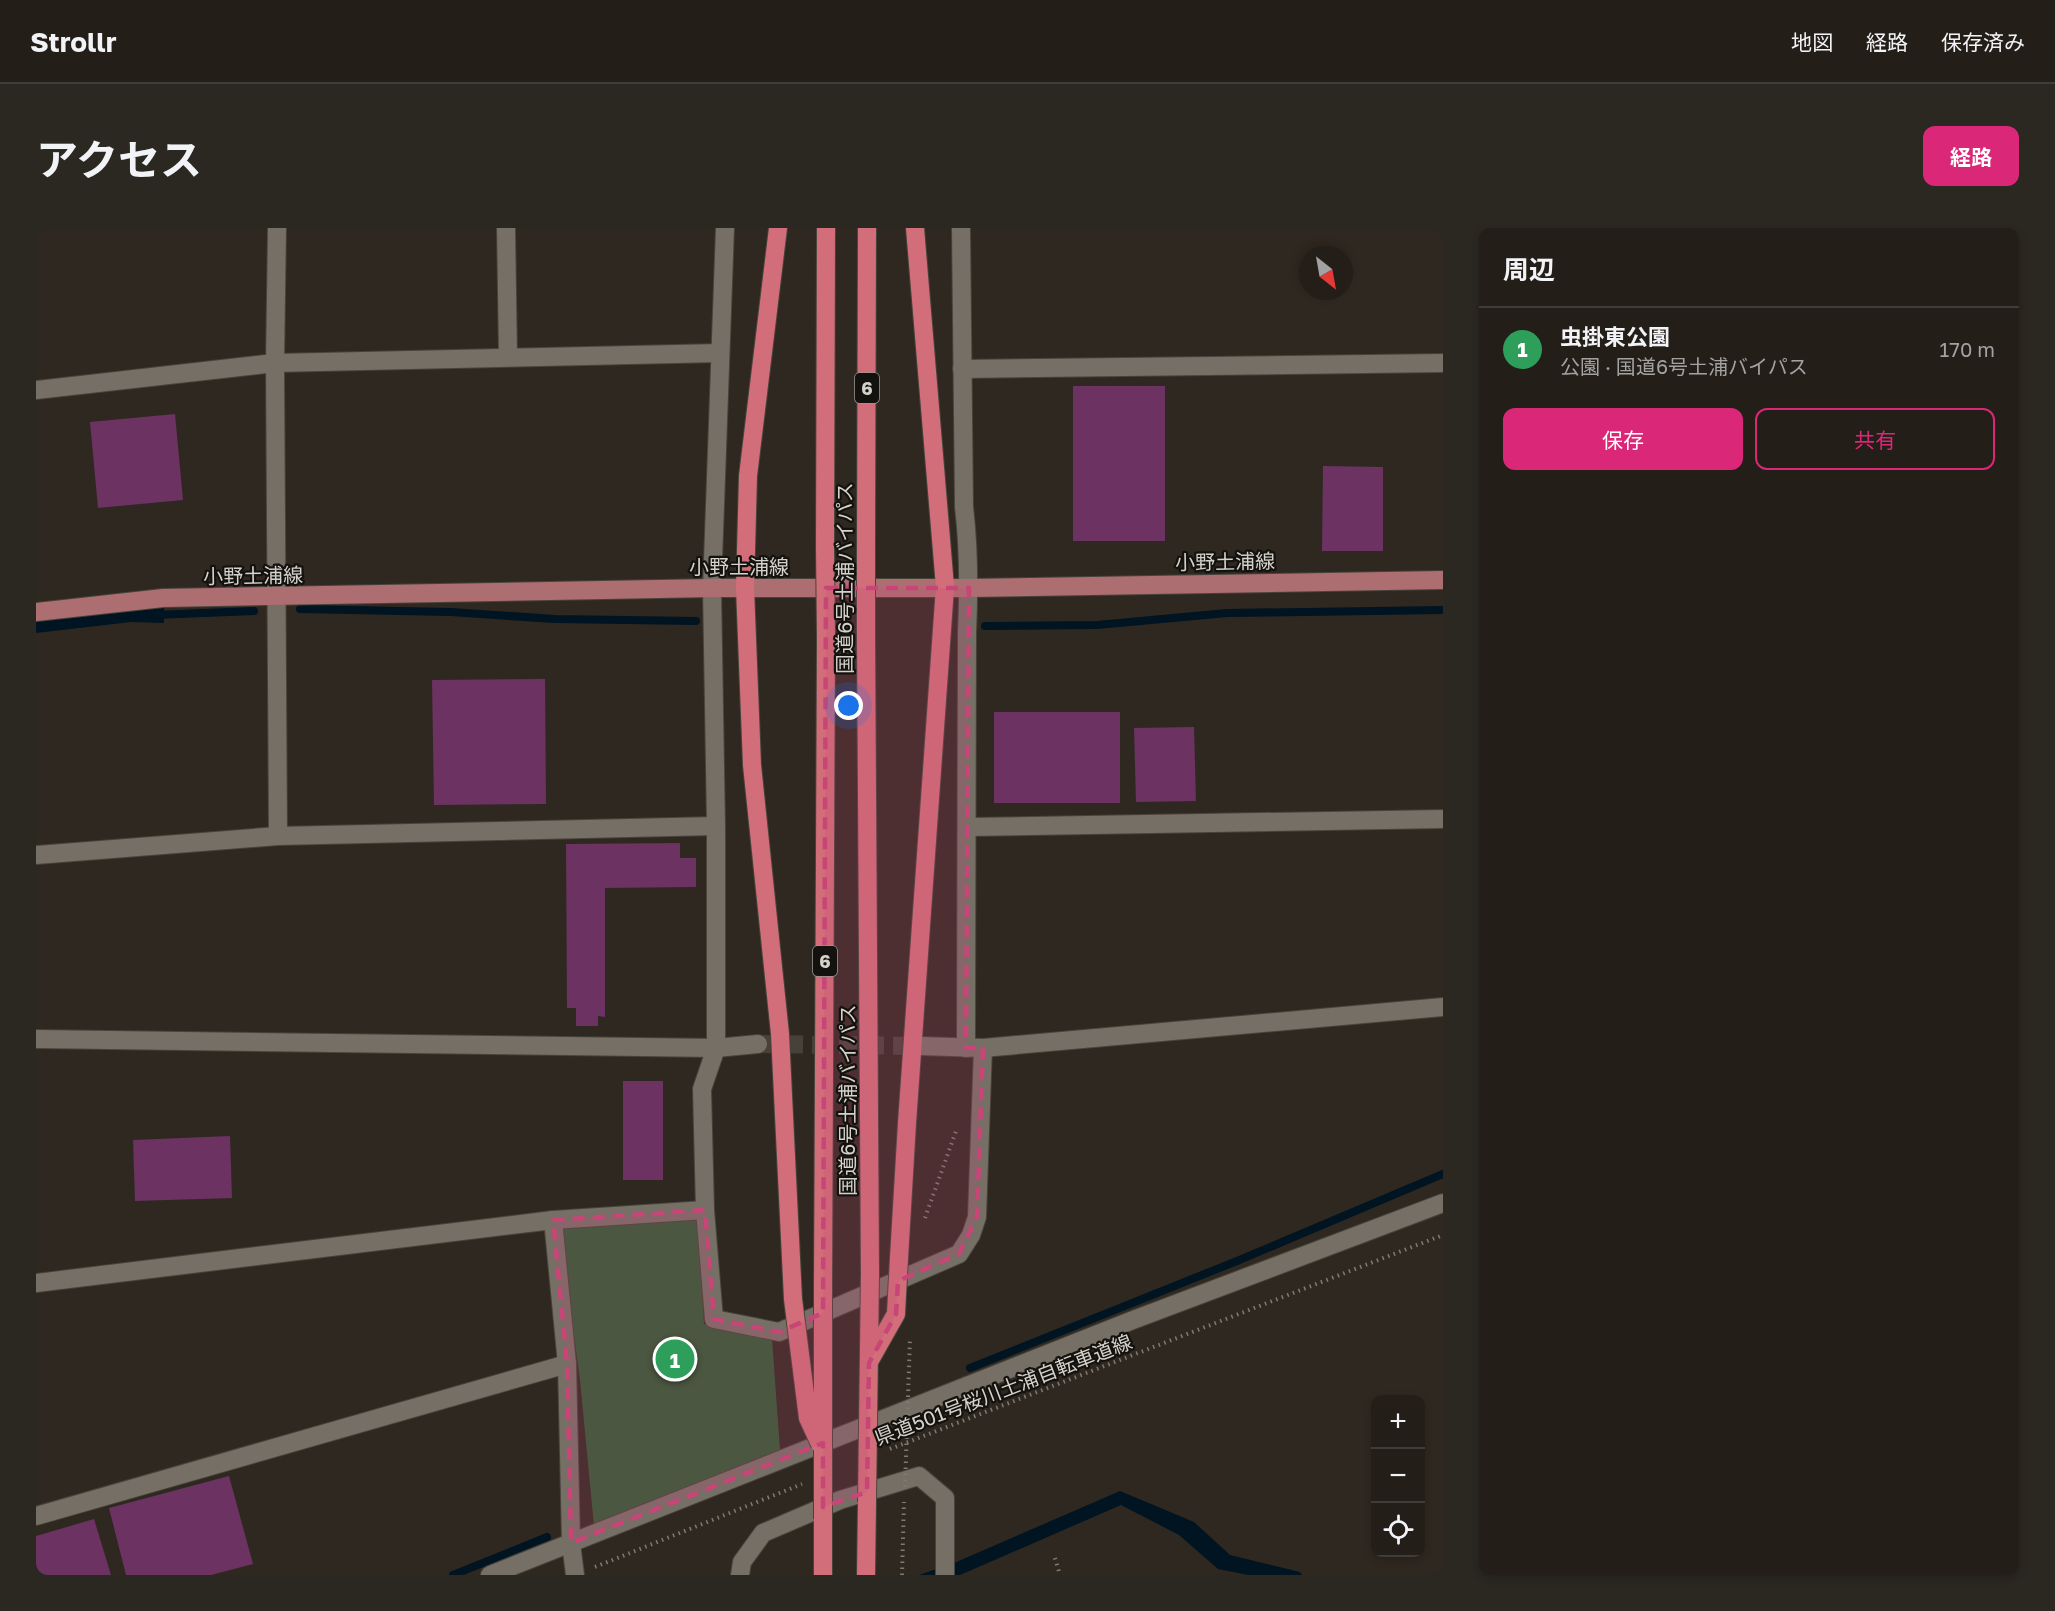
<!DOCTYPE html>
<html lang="ja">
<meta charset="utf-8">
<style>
:root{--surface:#231e18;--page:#2b2721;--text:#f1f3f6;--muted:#a3a2a2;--line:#403c37;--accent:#db2777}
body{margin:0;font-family:"Golos Text","Noto Sans JP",sans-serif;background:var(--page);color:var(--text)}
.controls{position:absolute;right:18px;bottom:18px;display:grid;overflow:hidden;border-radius:12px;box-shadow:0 3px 9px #0003}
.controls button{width:54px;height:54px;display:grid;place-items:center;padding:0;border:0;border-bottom:2px solid var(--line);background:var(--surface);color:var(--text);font:30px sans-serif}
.compass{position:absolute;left:1263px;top:18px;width:54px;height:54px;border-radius:50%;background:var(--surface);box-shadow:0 3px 9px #0003;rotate:149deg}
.you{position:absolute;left:813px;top:478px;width:21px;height:21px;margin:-15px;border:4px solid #fff;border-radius:50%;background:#1a73e8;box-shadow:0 0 0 9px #1a73e833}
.badge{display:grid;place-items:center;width:39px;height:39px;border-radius:50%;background:var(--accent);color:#fff;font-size:20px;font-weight:700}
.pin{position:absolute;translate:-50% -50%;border:3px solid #fff;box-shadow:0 2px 6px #0006}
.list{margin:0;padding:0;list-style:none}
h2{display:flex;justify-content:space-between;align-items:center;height:78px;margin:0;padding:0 24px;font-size:26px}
h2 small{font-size:20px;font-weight:400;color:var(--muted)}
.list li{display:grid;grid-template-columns:39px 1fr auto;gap:18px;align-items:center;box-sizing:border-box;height:84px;padding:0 24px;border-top:2px solid var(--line)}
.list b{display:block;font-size:22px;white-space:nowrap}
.list p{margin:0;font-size:20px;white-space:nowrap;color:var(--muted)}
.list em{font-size:20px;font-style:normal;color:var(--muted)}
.actions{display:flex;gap:12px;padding:18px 24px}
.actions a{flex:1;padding:14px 0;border:2px solid var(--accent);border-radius:12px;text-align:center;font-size:21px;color:var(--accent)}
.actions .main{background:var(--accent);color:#fff}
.icon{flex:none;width:33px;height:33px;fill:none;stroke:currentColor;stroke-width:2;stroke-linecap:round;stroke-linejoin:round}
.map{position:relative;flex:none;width:1407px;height:1347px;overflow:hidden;border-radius:12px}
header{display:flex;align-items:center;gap:36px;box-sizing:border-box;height:84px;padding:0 30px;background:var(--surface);border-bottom:2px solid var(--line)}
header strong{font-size:28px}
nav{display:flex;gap:33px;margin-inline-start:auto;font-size:21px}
.intro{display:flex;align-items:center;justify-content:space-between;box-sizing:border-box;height:144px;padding:0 36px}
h1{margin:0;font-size:42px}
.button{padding:15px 27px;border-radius:12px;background:var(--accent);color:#fff;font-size:21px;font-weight:700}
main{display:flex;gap:36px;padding:0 36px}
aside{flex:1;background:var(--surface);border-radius:12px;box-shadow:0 3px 9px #0003}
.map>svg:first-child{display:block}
</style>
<header>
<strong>Strollr</strong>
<nav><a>地図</a><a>経路</a><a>保存済み</a></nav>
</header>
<div class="intro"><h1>アクセス</h1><a class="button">経路</a></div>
<main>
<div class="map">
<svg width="1407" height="1347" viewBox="0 0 1407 1347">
<rect width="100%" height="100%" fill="#2f2820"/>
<path fill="#2e5c34" d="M662 989 668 1096 736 1111 744 1222 558 1298 544 1152 523 998Z"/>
<g fill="#001421">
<path d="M128 379V395L95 394 0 405V389Z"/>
<path d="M1084 1263 1158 1294 1194 1327 1264 1344 1266 1347H1212L1182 1341 1143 1307 1085 1277 924 1347H883L918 1335Z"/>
</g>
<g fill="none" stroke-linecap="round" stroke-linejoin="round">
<g stroke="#001421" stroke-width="8">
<path d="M264 381 415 384 518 391 660 393"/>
<path d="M119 387 218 383"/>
<path d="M949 398 1061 397 1191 385 1407 382"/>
<path d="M934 1140 1201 1033 1407 946"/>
<path d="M417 1347 511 1309"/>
</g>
</g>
<g fill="#6b3262">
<rect x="1037" y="158" width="92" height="155"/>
<path d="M139 186 147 272 62 280 54 194Z"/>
<path d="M1287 238 1347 239V323H1286Z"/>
<path d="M509 451 510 576 398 577 396 452Z"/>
<rect x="958" y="484" width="126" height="91"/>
<path d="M1158 499 1160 573 1100 574 1098 500Z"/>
<path d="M644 615V630H660V659L569 660V789L562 788V798H540V780H531L530 616Z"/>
<rect x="587" y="853" width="40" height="99"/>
<path d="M194 908 196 970 99 973 97 912Z"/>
<path d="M193 1248 217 1336 175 1347H90L73 1280Z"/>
<path d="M58 1291 75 1347H0V1308Z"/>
</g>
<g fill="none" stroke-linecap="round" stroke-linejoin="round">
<path stroke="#48413a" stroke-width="18" stroke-dasharray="18 9" stroke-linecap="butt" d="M722 816 885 818"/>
<g stroke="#48433b" stroke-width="20">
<g id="minor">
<path d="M241 0 239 135 242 608"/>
<path d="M470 0 472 128"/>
<path d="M689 0 676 360 680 598V820L666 861 669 982 678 1091 743 1104 923 1026 935 1007 941 989 947 820"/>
<path d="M925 0 928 279C933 321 933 362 931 405L930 820"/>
<path d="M926 141 1407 135"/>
<path d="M0 162 239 135 684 125"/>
<path d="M931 599 1407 591"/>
<path d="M0 627 242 608 680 598"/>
<path d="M0 811 680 820 722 816"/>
<path d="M885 818 947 820 1407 779"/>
<path d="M517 992 531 1136 535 1315 539 1347"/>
<path d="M0 1055 517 992 669 982"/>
<path d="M0 1288 531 1136"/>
<path d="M454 1347 1097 1092 1407 975"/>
<path d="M704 1347 706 1334 727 1305 804 1272 883 1248 909 1270V1347"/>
</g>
</g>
<g stroke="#48433b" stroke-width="20">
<path id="major" d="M0 384 127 370 676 360H933L1407 352"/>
</g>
<g stroke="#48433b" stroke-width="20">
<g id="highway">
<path d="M742 0 712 248 709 360 716 537 744 806 757 1071"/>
<path d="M789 319 790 0"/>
<path d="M830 320 831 0"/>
<path d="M830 407 834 1045"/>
<path d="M863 1030 871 895 909 359 879 0"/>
<path d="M787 1057 790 410"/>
<path d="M787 1347V1291"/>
<path d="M830 1347 831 1274"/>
</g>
</g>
<g stroke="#807a73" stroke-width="4" stroke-dasharray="1.5 4.5" stroke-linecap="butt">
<path d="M889 990 920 903"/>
<path d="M854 1221 1407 1007"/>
<path d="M1019 1330 1024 1347"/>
<path d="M559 1339 766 1256"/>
<path d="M866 1347 868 1274"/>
</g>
<use href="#minor" stroke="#766f65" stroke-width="18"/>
<use href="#major" stroke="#ad6e71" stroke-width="18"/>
<use href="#highway" stroke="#d16e79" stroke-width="18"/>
<g stroke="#48433b" stroke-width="20" stroke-linecap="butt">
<g id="highway-bridge">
<path d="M789 319 790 410"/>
<path d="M830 320V407"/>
<path d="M757 1071 772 1190 784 1216"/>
<path d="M834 1132 860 1086 863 1030"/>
<path d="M831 1274 834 1045"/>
<path d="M787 1291V1057"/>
</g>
</g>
<path stroke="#807a73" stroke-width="4" stroke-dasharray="1.5 4.5" stroke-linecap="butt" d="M869 1259 874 1110"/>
<use href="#highway-bridge" stroke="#d16e79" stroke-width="18"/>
</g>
<path fill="#c74677" fill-opacity="0.2" stroke="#c74677" stroke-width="4.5" stroke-dasharray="12 8" stroke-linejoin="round" d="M790 360H933L930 820H947L941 989 923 1026 862 1053 860 1086 833 1135 831 1264 787 1279V1215L535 1315 531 1136 517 992 669 982 678 1091 743 1104 787 1085Z"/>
<g text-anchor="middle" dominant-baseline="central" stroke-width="4.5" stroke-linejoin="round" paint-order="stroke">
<g fill="#14120e" stroke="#9b9892" stroke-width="1.5">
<rect x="819" y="145" width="24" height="30" rx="4.5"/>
<rect x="777" y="718" width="24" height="30" rx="4.5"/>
</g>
<g font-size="18" font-weight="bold" fill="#d5d1cb">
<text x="831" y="160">6</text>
<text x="789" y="733">6</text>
</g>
<g font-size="20" fill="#d5d1cb" stroke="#14120e">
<text transform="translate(1189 333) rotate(-1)">小野土浦線</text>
<text x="703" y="338">小野土浦線</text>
<text transform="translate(217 347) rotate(-1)">小野土浦線</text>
<text transform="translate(808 350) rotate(-90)">国道6号土浦バイパス</text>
<text transform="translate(811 872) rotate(-90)">国道6号土浦バイパス</text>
<text transform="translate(967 1161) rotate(-21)">県道501号桜川土浦自転車道線</text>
</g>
</g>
</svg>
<div class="controls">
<button>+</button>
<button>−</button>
<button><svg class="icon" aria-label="locate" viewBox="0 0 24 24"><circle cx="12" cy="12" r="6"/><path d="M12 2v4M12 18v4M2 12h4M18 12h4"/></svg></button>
</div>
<svg class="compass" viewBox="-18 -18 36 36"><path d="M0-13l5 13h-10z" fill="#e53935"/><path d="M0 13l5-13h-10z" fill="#a3a2a2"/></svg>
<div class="you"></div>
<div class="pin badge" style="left:639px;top:1131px;background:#2e9e5b">1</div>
</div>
<aside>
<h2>周辺<small></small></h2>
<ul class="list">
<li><span class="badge" style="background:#2e9e5b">1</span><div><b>虫掛東公園</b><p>公園 · 国道6号土浦バイパス</p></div><em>170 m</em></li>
</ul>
<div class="actions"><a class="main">保存</a><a>共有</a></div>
</aside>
</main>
